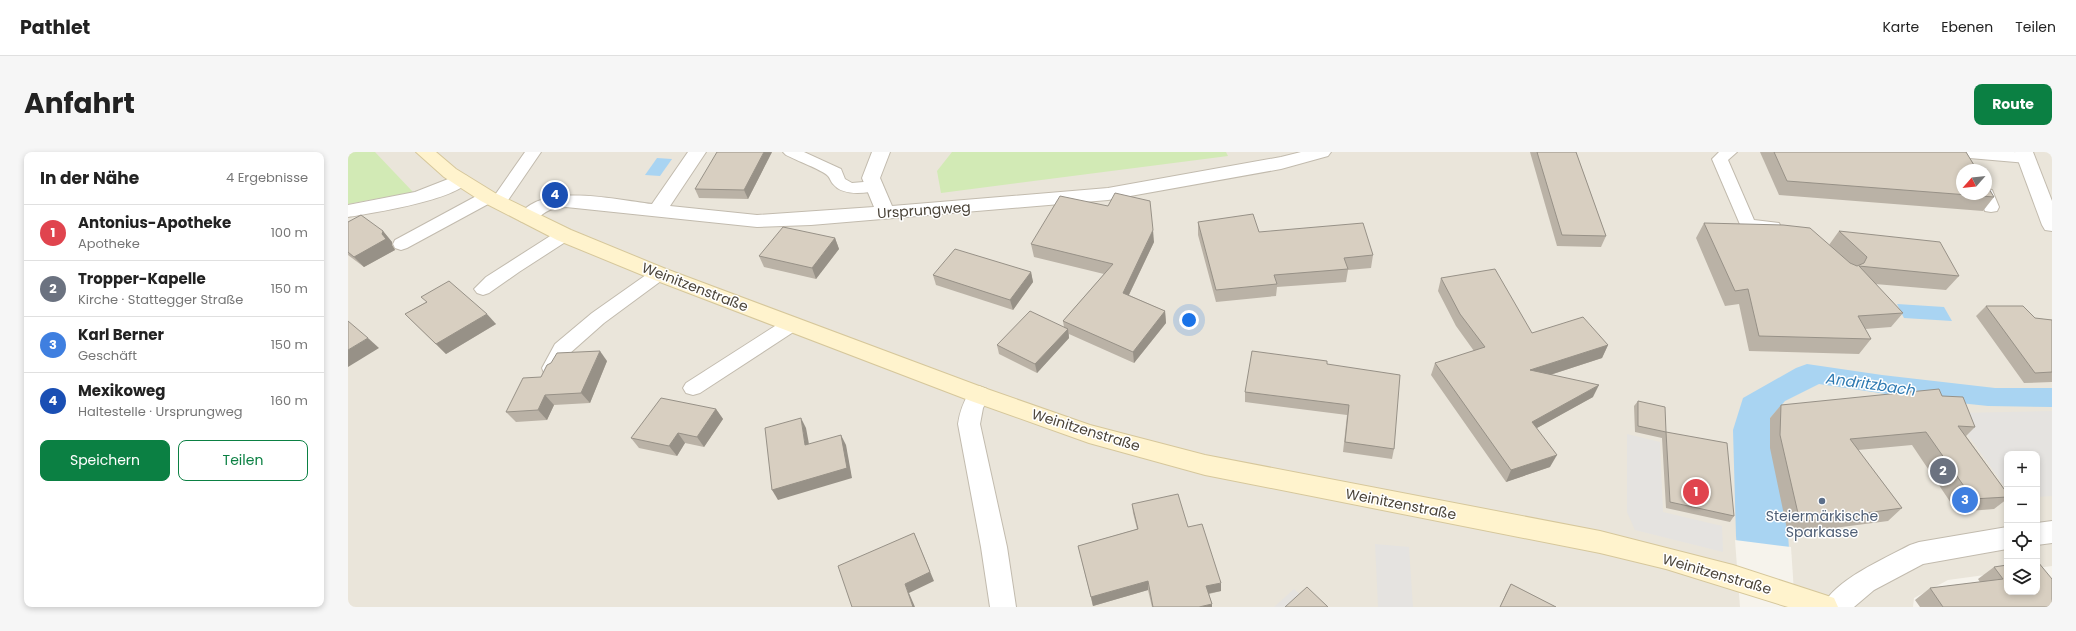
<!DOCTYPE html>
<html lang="de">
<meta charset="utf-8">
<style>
:root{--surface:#fff;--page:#f6f6f6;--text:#222;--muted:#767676;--line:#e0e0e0;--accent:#0b8043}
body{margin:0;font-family:Poppins,sans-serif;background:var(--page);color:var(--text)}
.controls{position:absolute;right:12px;bottom:12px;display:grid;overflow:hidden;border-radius:8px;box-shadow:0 2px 6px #0003}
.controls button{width:36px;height:36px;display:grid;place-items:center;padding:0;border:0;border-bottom:1px solid var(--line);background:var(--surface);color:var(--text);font:20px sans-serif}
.compass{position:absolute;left:1608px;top:12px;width:36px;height:36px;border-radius:50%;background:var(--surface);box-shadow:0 2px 6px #0003;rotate:243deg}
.you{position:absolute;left:841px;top:168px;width:14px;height:14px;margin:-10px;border:3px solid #fff;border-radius:50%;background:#1a73e8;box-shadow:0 0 0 6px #1a73e833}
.badge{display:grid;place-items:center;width:26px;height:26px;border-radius:50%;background:var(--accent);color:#fff;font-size:13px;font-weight:700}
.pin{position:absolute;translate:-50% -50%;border:2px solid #fff;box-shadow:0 1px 4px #0006}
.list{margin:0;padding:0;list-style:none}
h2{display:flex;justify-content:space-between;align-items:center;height:52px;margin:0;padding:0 16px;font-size:17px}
h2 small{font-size:13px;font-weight:400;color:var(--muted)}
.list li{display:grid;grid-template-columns:26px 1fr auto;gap:12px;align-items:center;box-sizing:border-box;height:56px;padding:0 16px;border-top:1px solid var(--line)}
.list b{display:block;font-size:15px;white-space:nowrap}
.list p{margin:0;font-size:13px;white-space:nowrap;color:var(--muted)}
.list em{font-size:13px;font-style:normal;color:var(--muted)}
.actions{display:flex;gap:8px;padding:12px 16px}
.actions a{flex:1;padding:9px 0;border:1px solid var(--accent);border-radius:8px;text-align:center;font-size:14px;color:var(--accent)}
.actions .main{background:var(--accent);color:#fff}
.icon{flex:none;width:22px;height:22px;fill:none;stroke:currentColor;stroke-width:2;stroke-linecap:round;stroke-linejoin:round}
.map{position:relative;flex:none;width:1704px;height:455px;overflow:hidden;border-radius:8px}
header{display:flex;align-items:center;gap:24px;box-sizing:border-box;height:56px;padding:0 20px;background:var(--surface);border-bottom:1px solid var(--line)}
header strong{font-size:19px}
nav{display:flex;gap:22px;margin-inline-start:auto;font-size:14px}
.intro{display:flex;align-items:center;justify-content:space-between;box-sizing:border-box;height:96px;padding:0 24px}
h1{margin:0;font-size:28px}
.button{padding:10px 18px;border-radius:8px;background:var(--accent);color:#fff;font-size:14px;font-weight:700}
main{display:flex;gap:24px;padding:0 24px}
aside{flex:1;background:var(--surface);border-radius:8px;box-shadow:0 2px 6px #0003}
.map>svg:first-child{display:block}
</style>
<header>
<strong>Pathlet</strong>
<nav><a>Karte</a><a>Ebenen</a><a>Teilen</a></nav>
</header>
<div class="intro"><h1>Anfahrt</h1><a class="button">Route</a></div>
<main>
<aside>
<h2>In der Nähe<small>4 Ergebnisse</small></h2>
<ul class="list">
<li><span class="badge" style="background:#e0444e">1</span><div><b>Antonius-Apotheke</b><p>Apotheke</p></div><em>100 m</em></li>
<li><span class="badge" style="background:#6b7280">2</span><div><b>Tropper-Kapelle</b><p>Kirche · Stattegger Straße</p></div><em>150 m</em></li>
<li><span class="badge" style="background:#3f7fe0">3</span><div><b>Karl Berner</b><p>Geschäft</p></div><em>150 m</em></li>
<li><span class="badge" style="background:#1a4fb4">4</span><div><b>Mexikoweg</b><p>Haltestelle · Ursprungweg</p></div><em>160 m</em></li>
</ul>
<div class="actions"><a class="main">Speichern</a><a>Teilen</a></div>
</aside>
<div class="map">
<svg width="1704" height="455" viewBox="0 0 1704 455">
<rect width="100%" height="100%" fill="#f6f3ec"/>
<path fill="#eae5da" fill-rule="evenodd" d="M0 0H1704V414L1689 416V302H1659V420L1600 428 1566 446 1565 455H0ZM1614 18H1638V42H1614Z"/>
<g fill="#d2eab5">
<path d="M0 0H27L65 40 0 52Z"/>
<path d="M604 0H878L880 4 593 41 589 19Z"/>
</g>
<g fill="#e5e3e0">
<path d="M1704 259V344L1689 345V302H1659V338L1622 286 1608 261Z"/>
<path d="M1279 282 1312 290 1315 360 1374 374 1375 400 1287 378 1279 360Z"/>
<path d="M1027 392 1061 395 1065 455H1030Z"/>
<path d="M946 437 955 445 945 455H926Z"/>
</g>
<g fill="#a9d4f2">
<path d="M309 6 324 7 312 24 297 23Z"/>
<path d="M1549 152 1596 155 1604 169 1556 166Z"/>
<path d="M1459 212 1534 223 1647 236H1704V255L1640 254 1565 246 1471 232 1437 249 1422 266 1440 382 1445 455H1394L1388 384 1385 278 1395 246 1448 216Z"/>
</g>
<path fill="#f6f3ec" d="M1387 388 1443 395 1447 455H1392Z"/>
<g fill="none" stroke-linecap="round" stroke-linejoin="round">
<g stroke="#c2bbae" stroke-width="2">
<g id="service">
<path d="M177 0H193L156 54 150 55 144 54 142 51 59 96 53 98 47 96 45 92 47 88 134 41 140 40 147 43Z"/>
<path d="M435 0H456L493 17 497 27 504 31 527 29 533 30 535 34 533 38C519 41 495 45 485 32 483 30 482 26 480 24 475 18 447 8 438 3Z"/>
<path d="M1371 0H1389L1380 8 1406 68 1431 71 1433 75 1431 79 1425 81 1394 77 1364 7Z"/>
<path d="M1602 0H1666L1684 3 1687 6 1684 9 1679 11 1610 5 1605 3Z"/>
<path d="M1638 37 1644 38 1651 55 1649 59 1643 60 1637 59 1630 42H1638Z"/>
<path d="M216 77 222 79 224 83 222 87 171 120 141 141 135 143 129 141 126 137 138 125 210 79Z"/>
<path d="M311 116 317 118 320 122 317 126 256 171 221 202 210 221 203 223 196 221 194 216 207 192 244 161 305 118Z"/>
<path d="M444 165 450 167 453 172 450 177 352 241 345 243 338 241 335 236 338 231 438 167Z"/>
</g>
</g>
<g stroke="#c2bbae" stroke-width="2">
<g id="minor">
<path d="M340 0H358L322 54 409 63 526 55 514 26 524 0H542L532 26 544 54 760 36 933 5 953 0H983L980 4 933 17 760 48 463 73 409 75 218 55C214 56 209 55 205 57 192 60 188 74 172 69L170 65C192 29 269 48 304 52Z"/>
<path d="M1667 0H1685L1704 49V79L1697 78 1694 73Z"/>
<path d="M113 22 119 24 122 28C109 48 25 61 0 65V53L67 40Z"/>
<path d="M631 234 639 237 642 243 635 256 632 272 659 395 668 455H642L633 395 610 272C612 258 616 249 623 237Z"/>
</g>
</g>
<g stroke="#c2bbae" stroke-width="2">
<g id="tertiary">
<path d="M1704 369V391L1689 393V371Z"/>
<path d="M1659 375V397L1575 412 1526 438 1506 455H1474C1486 428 1536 407 1562 393L1571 390Z"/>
</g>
</g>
<g stroke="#d6c79b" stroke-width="2">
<path id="secondary" d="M68 0H88L108 17 147 41 223 78 318 117 639 237 742 273 857 303 1252 379 1385 413 1477 443 1486 446 1490 455H1440L1318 417 1252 401 857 323 741 291 623 249 304 127 209 88 133 49 96 25Z"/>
</g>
<use href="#service" fill="#fff" fill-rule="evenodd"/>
<use href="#minor" fill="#fff" fill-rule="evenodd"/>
<use href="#tertiary" fill="#fff" fill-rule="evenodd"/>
<use href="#secondary" fill="#fff3cd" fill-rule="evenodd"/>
</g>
<g fill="#bab2a6">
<path d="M424 0 400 47 351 46 347 37Z"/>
<path d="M1182 0H1228L1258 84 1253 95 1209 94Z"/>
<path d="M1412 0H1618L1646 45 1635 59 1431 43Z"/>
<path d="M0 70 35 79 44 90V93L47 98 16 115 0 103Z"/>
<path d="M850 70 911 80 1025 103 1023 116 1000 118 998 130 929 135 928 144 868 150 850 83Z"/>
<path d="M1356 71 1481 93 1491 79 1611 124 1598 138 1527 132 1555 161 1543 175 1517 177 1523 187 1511 202 1401 199 1391 152 1377 154 1348 86Z"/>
<path d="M487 86 491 97 468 127 416 115 411 104Z"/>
<path d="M806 90 781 143 817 159 818 171 786 211 721 182V186L689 221 651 202 649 193 716 175 715 169 756 122 686 105 683 92Z"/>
<path d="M683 120 685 130 665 158 588 133 585 123Z"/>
<path d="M1093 126 1184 181 1260 193 1254 206 1202 223 1245 245 1189 276 1202 315 1158 330 1083 223 1087 211 1126 199 1108 174 1090 139Z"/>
<path d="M78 150 148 172 98 202 57 162Z"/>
<path d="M1638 154 1687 166 1704 168V230L1676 231 1628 164Z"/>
<path d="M259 209 242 251 206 253 199 268 168 270 158 260 193 225Z"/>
<path d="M979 212 1046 297 1044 307 995 300 999 263 897 250V240Z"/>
<path d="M1594 244 1627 275 1618 284 1659 341V347L1646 357 1609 360 1564 293 1510 298 1554 356 1540 369 1440 382 1422 296V266L1433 253Z"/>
<path d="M1290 249 1318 280 1386 364 1382 370 1318 356 1314 286 1287 280 1286 254Z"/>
<path d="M368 257 375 267 356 295 337 291 329 304 291 296 283 286Z"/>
<path d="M784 352 840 375 873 439 861 442 864 452V455H804L800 438 745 454 730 394 789 377 785 361Z"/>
<path d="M1646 415 1704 455H1572L1567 448 1582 436 1632 430 1630 427Z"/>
<path d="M1163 432 1208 455H1152L1158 441Z"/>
</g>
<g fill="#979187">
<path d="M416 0H424L400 47 396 38Z"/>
<path d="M805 78 806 90 776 153 775 141Z"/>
<path d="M35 79 44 90V93L47 98 16 115 6 105 34 82Z"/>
<path d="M487 86 491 97 468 127 464 116Z"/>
<path d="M683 120 685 130 665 158 662 148Z"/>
<path d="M817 159 818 171 786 211 785 200Z"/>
<path d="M139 162 148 172 98 202 88 192Z"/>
<path d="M720 177 721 186 689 221 687 212Z"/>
<path d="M20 186 31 196 0 215V198Z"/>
<path d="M1260 193 1254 206 1177 231 1182 218Z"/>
<path d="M252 199 259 209 242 251 233 241Z"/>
<path d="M1251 233 1245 245 1178 282 1184 270Z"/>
<path d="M197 243 206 253 199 268 190 258Z"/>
<path d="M368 257 375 267 356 295 349 285Z"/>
<path d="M453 266 458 276 463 303 457 293Z"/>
<path d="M330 281 337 291 329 304 321 294Z"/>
<path d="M493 283 498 293 504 326 430 348 424 338Z"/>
<path d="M1209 303 1202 315 1158 330 1163 318Z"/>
<path d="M566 381 586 429 561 441 567 455H565L557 432Z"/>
<path d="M800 429V438L745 454 743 445Z"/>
<path d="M873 431V439L858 442V434Z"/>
<path d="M864 452V455H851Z"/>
</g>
<g fill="#d8cfc1" stroke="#979187">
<path d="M369 0H416L396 38 347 37Z"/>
<path d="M1189 0H1228L1258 84 1214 83Z"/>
<path d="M1426 0H1618L1629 18H1614V42H1638V32L1646 45 1439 29Z"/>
<path d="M767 41 802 49 805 78 775 141 817 159 785 200 715 169 765 112 683 92 712 44 760 54Z"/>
<path d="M905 62 911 80 1015 71 1025 103 996 106 1000 117 926 123 929 132 868 138 850 70Z"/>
<path d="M13 63 35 79 34 82 38 87 6 105 0 100V70Z"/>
<path d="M1356 71 1435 73 1462 76 1502 111 1509 114 1516 111 1519 105 1491 79 1592 90 1611 124 1511 114 1555 161 1510 164 1523 187 1411 184 1400 137 1387 139Z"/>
<path d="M435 75 487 86 464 116 411 104Z"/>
<path d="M607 97 683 120 662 148 585 123Z"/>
<path d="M1147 117 1184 181 1235 165 1260 193 1182 218 1251 233 1184 270 1209 303 1163 318 1087 211 1137 195 1112 162 1093 126Z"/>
<path d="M101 129 139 162 88 192 57 162 79 150 73 145Z"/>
<path d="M1638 154H1675L1687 166 1704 168V220L1687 221Z"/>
<path d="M682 159 720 177 687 212 649 193Z"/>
<path d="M0 169 20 186 0 198Z"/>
<path d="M252 199 233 241 197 243 190 258 158 260 175 226 193 225 199 213 203 211 209 201Z"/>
<path d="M904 199 979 209V212L1052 223 1046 297 997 290 1001 253 897 240Z"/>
<path d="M1591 237 1594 244 1615 245 1627 275 1610 274 1659 341V345L1625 347 1578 280 1502 287 1554 356 1452 370 1432 283 1433 253Z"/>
<path d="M313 246 368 257 349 285 330 281 321 294 283 286Z"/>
<path d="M1290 249 1317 255 1318 280 1290 274Z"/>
<path d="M453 266 457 293 493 283 499 316 424 338 417 276Z"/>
<path d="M1318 280 1379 291 1386 364 1322 350Z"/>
<path d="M830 342 840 375 854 372 873 431 858 434 864 452 851 455H805L800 429 743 445 730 394 790 377 784 352Z"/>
<path d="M566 381 582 420 557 432 565 455H504L490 414Z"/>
<path d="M1689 410H1690L1704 427V455H1595L1582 436 1655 427 1646 415 1659 413V440H1689Z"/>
<path d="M1163 432 1208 455H1152Z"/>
<path d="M959 435 980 455H937Z"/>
</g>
<circle fill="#5c6f8a" stroke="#fff" stroke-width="1.5" cx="1474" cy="349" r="4"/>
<g text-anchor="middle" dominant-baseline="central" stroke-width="3" stroke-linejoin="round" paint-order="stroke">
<g font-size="14" fill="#4b4439" stroke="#fff">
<text transform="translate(576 58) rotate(-4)">Ursprungweg</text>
<text transform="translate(347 135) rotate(21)">Weinitzenstraße</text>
<text transform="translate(738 278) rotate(17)">Weinitzenstraße</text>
<text transform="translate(1053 352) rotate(11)">Weinitzenstraße</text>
<text transform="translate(1369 422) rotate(16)">Weinitzenstraße</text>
</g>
<g font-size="14" fill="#4e5e75" stroke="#fff">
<text x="1474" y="364">Steiermärkische<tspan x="1474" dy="16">Sparkasse</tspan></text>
</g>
<g font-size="15" font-style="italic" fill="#2e7ab2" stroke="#fff">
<text transform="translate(1523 232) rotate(8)">Andritzbach</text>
</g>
</g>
</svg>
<div class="controls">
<button>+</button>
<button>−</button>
<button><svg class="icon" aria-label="locate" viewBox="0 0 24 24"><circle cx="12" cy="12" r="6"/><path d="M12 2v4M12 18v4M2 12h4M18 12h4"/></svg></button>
<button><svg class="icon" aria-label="layers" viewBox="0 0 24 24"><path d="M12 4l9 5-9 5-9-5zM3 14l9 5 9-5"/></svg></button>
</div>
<svg class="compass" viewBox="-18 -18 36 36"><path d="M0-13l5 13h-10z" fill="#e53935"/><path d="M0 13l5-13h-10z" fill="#767676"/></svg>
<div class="you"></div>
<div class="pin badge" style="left:1348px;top:340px;background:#e0444e">1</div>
<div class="pin badge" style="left:1595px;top:319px;background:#6b7280">2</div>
<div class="pin badge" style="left:1617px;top:348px;background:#3f7fe0">3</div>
<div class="pin badge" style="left:207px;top:43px;background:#1a4fb4">4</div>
</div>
</main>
